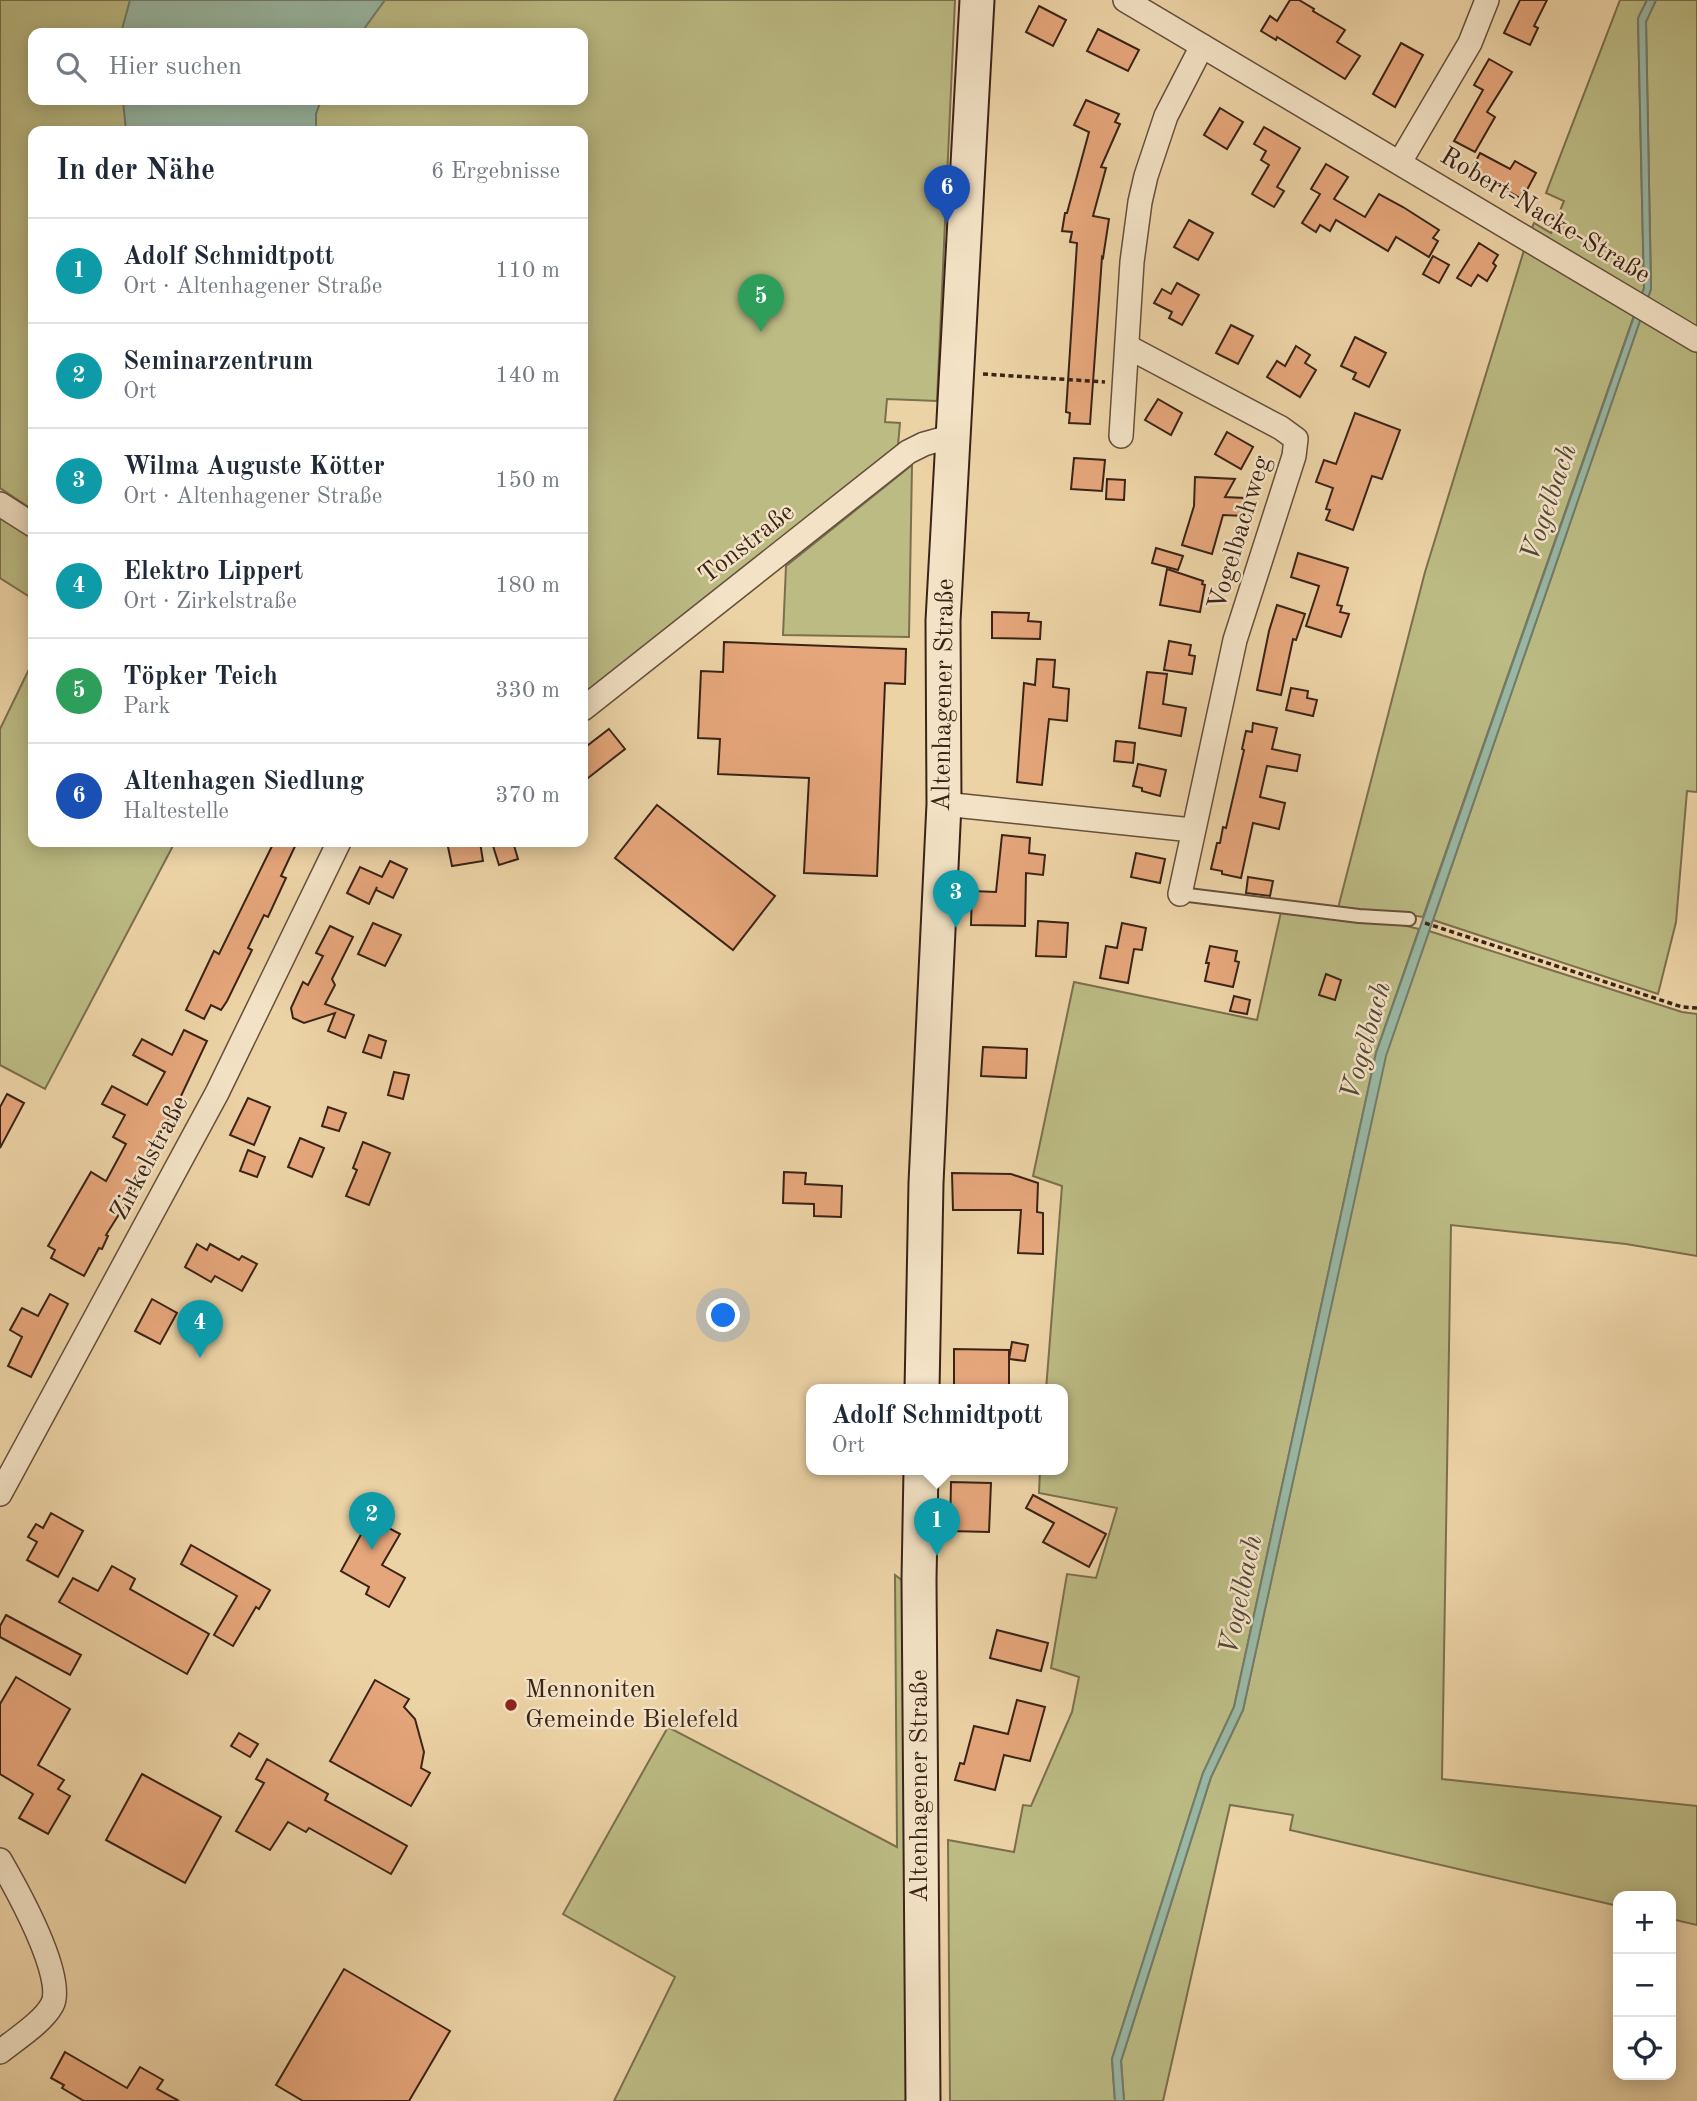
<!DOCTYPE html>
<html lang="de">
<meta charset="utf-8">
<style>
:root{--surface:#fff;--page:#f2f2f3;--text:#1f2937;--muted:#747a83;--line:#e0e1e3;--accent:#d93025}
body{margin:0;font-family:"Old Standard TT",serif;background:var(--page);color:var(--text)}
.controls{position:absolute;right:21px;bottom:21px;display:grid;overflow:hidden;border-radius:14px;box-shadow:0 4px 18px #0003}
.controls button{width:63px;height:63px;display:grid;place-items:center;padding:0;border:0;border-bottom:2px solid var(--line);background:var(--surface);color:var(--text);font:35px sans-serif}
.you{position:absolute;left:724px;top:1316px;width:24px;height:24px;margin:-18px;border:5px solid #fff;border-radius:50%;background:#1a73e8;box-shadow:0 0 0 10px #1a73e833}
.badge{display:grid;place-items:center;width:46px;height:46px;border-radius:50%;background:var(--accent);color:#fff;font-size:23px;font-weight:700}
.pin{position:absolute;translate:-50% -58px;filter:drop-shadow(0 2px 4px #0008)}
.pin::after{content:'';position:absolute;top:37px;width:24px;height:21px;background:inherit;clip-path:polygon(0 0,100% 0,50% 100%)}
.popup{position:absolute;left:806px;top:1384px;width:262px;height:91px;box-sizing:border-box;display:grid;place-content:center;border-radius:14px;background:var(--surface);filter:drop-shadow(0 2px 5px #0005);font-size:23px;white-space:nowrap;color:var(--muted)}
.popup b{font-size:26px;color:var(--text)}
.popup::after{content:'';position:absolute;left:50%;top:100%;margin-left:-14px;border:14px solid transparent;border-top-color:var(--surface)}
.list{margin:0;padding:0;list-style:none}
h2{display:flex;justify-content:space-between;align-items:center;height:91px;margin:0;padding:0 28px;font-size:30px}
h2 small{font-size:23px;font-weight:400;color:var(--muted)}
.list li{display:grid;grid-template-columns:46px 1fr auto;gap:21px;align-items:center;box-sizing:border-box;height:105px;padding:0 28px;border-top:2px solid var(--line)}
.list b{display:block;font-size:26px;white-space:nowrap}
.list p{margin:0;font-size:23px;white-space:nowrap;color:var(--muted)}
.list em{font-size:23px;font-style:normal;color:var(--muted)}
.icon{flex:none;width:38px;height:38px;fill:none;stroke:currentColor;stroke-width:2;stroke-linecap:round;stroke-linejoin:round}
.map{position:relative;flex:none;width:1697px;height:2101px;overflow:hidden}
.search{position:absolute;background:var(--surface);box-shadow:0 4px 18px #0003;left:28px;top:28px;width:560px;height:77px;display:flex;align-items:center;gap:18px;box-sizing:border-box;padding:0 24px;border-radius:14px;color:var(--muted);font-size:26px}
.panel{position:absolute;background:var(--surface);box-shadow:0 4px 18px #0003;left:28px;top:126px;width:560px;height:721px;border-radius:14px}
.map>svg:first-child{display:block}
</style>
<div class="map">
<svg width="1697" height="2101" viewBox="0 0 1697 2101">
<rect width="100%" height="100%" fill="#ecd3a6"/>
<filter id="stains"><feTurbulence type="fractalNoise" baseFrequency=".00286" numOctaves="4"/><feColorMatrix values="0 0 0 0 .2 0 0 0 0 .09 0 0 0 0 .02 0 0 0 .5 -.17"/></filter>
<radialGradient id="worn" r=".72"><stop offset=".6" stop-color="#630" stop-opacity="0"/><stop offset="1" stop-color="#630" stop-opacity=".3"/></radialGradient>
<g fill="#bcbb84" stroke="#7b6f4e" stroke-width="2" fill-rule="evenodd">
<path d="M0 0H955L937 401 887 399 885 422 900 423 898 445 583 697V131H33V510L0 488ZM33 33H583V100H33Z"/>
<path d="M1620 0H1647L1638 19 1644 288 1640 300 1556 250 1532 228 1534 223 1551 233 1564 201 1546 193Z"/>
<path d="M1656 0H1697V334L1646 303 1651 289 1646 21Z"/>
<path d="M1525 247 1637 307 1423 917 1387 912 1338 908 1425 572Z"/>
<path d="M1643 311 1697 344V792L1687 791 1676 922 1658 994 1433 920Z"/>
<path d="M912 465 909 637 783 635 786 566Z"/>
<path d="M0 514 33 538V599L0 578Z"/>
<path d="M33 661V842H175L45 1089 0 1065V729Z"/>
<path d="M1281 912 1394 923 1419 929 1376 1053 1234 1707 1203 1773 1112 2059 1115 2101H950L948 1840 1014 1852 1023 1805 1031 1806 1072 1712 1079 1677 1051 1668 1067 1574 1096 1578 1117 1508 1039 1493 1040 1470H1063V1390H1046L1062 1186 1033 1176 1074 982 1257 1020Z"/>
<path d="M1429 931 1682 1012 1697 1014V1256L1626 1244 1451 1225 1442 1779 1697 1806V1925L1671 1919V1896H1618V1906L1290 1830 1293 1815 1230 1805 1163 2101H1124L1121 2061 1211 1777 1243 1710 1385 1056Z"/>
<path d="M895 1575 903 1581 912 2101H614L675 1977 563 1914 668 1727 897 1847Z"/>
</g>
<g fill="#99b8a4" stroke="#737c6c" stroke-width="2">
<path d="M130 0H385L361 33H121Z"/>
<path d="M1647 0H1656L1646 22 1651 289 1386 1056 1243 1710 1211 1777 1121 2061 1124 2101H1115L1112 2059 1203 1773 1234 1707 1376 1053 1644 288 1638 18Z"/>
<path d="M123 100H321L316 114V131H126Z"/>
</g>
<g fill="#e6a67b" stroke="#3a2317" stroke-width="2">
<path d="M1290 0H1299L1314 9 1313 11 1345 30 1337 42 1360 56 1345 79 1277 37 1276 40 1261 31 1270 16 1277 21Z"/>
<path d="M1520 0H1547L1534 26 1538 28 1530 45 1504 33Z"/>
<path d="M1039 6 1066 20 1053 46 1026 32Z"/>
<path d="M1098 29 1139 50 1128 71 1087 51Z"/>
<path d="M1401 43 1423 55 1395 107 1373 94Z"/>
<path d="M1489 59 1512 72 1487 112 1495 117 1475 152 1454 141 1483 90 1474 85Z"/>
<path d="M1086 100 1119 114 1115 122 1120 124 1101 167 1106 168 1093 216 1109 219 1103 258 1102 257 1090 424 1069 423 1070 413 1066 412 1077 243 1070 242 1072 232 1062 231 1065 213H1067L1089 132 1074 125Z"/>
<path d="M1220 108 1243 122 1227 149 1204 135Z"/>
<path d="M1264 127 1300 148 1277 187 1284 191 1274 207 1252 194 1269 165 1261 160 1266 151 1254 144Z"/>
<path d="M1480 153 1510 169 1515 161 1536 173 1522 199 1471 170Z"/>
<path d="M1326 164 1348 177 1334 199 1365 217 1379 194 1403 207 1439 230 1433 238 1438 241 1429 257 1396 237 1388 251 1336 220 1330 231 1320 225 1316 232 1302 223 1320 194 1311 189Z"/>
<path d="M1189 220 1213 233 1198 260 1174 247Z"/>
<path d="M1479 243 1498 255 1493 263 1496 266 1487 281 1478 275 1471 286 1457 278Z"/>
<path d="M1433 256 1449 265 1439 283 1423 274Z"/>
<path d="M1177 283 1199 295 1182 325 1169 318 1172 312 1154 303 1162 289 1171 294Z"/>
<path d="M1231 325 1253 336 1238 364 1216 353Z"/>
<path d="M1355 337 1386 353 1369 387 1353 379 1356 373 1341 366Z"/>
<path d="M1296 346 1310 355 1305 363 1316 370 1300 397 1267 377 1277 361 1285 366Z"/>
<path d="M1158 399 1182 413 1171 435 1145 420Z"/>
<path d="M1355 413 1400 430 1382 479 1372 476 1353 530 1326 520 1330 510 1326 509 1333 488 1316 482 1324 460 1336 464Z"/>
<path d="M1227 432 1253 447 1241 469 1215 454Z"/>
<path d="M1074 458 1105 460 1102 491 1071 489Z"/>
<path d="M1195 477 1235 479 1225 497 1245 498 1244 516 1223 515 1212 554 1182 545 1194 506Z"/>
<path d="M1107 479 1125 480 1124 500 1106 499Z"/>
<path d="M1156 548 1183 556 1178 570 1152 563Z"/>
<path d="M1298 553 1348 568 1337 605 1342 606 1340 612 1349 614 1341 637 1306 626 1319 586 1291 577Z"/>
<path d="M1167 569 1203 581 1202 584 1205 585 1200 612 1160 605Z"/>
<path d="M1277 605 1305 614 1296 640 1293 639 1281 695 1257 690 1269 631Z"/>
<path d="M992 612 1029 613 1028 621 1041 622 1040 639 992 638Z"/>
<path d="M1169 641 1191 645 1189 655 1195 656 1192 674 1164 670Z"/>
<path d="M724 642 906 649 905 684 885 683 877 876 804 873 809 778 718 774 720 739 698 738 701 671 723 672Z"/>
<path d="M1037 659 1055 660 1053 687 1069 689 1067 721 1049 719 1042 785 1017 782 1024 683 1035 685Z"/>
<path d="M1147 672 1167 674 1163 704 1186 708 1181 736 1139 728Z"/>
<path d="M1291 688 1308 691 1307 698 1317 700 1313 716 1286 710Z"/>
<path d="M1253 723 1277 728 1272 749 1300 755 1297 771 1267 766 1260 797 1285 803 1279 829 1253 823 1241 878 1222 874V871L1211 869 1217 843H1220L1223 827 1226 828 1244 750 1242 749 1246 731 1252 732Z"/>
<path d="M609 729 625 749 583 782V749Z"/>
<path d="M1116 741 1135 743 1133 763 1114 761Z"/>
<path d="M1138 764 1166 770 1160 796 1142 791V788L1133 786Z"/>
<path d="M657 805 775 896 733 950 615 858Z"/>
<path d="M1002 835 1030 838 1029 853 1045 855 1043 875 1026 873 1025 926 971 925 972 891 996 892Z"/>
<path d="M274 842H297L281 876 286 878 268 917 264 915 248 948 252 950 227 1001 221 1010 211 1005 204 1019 186 1010 214 951 219 954Z"/>
<path d="M447 842H480L483 861 452 866Z"/>
<path d="M508 842H513L518 859 499 865 493 846Z"/>
<path d="M1136 853 1165 859 1160 883 1131 877Z"/>
<path d="M390 861 407 869 393 898 376 890 377 887 369 904 347 893 360 867 382 877Z"/>
<path d="M1248 877 1273 881 1270 896 1246 893Z"/>
<path d="M1038 921 1068 923 1066 957 1036 956Z"/>
<path d="M373 923 401 935 385 966 358 954Z"/>
<path d="M1122 923 1146 928 1142 950 1134 949 1128 983 1100 978 1106 946 1117 948Z"/>
<path d="M330 926 353 937 332 979 335 985 325 1004 354 1015 345 1038 328 1031 335 1013 304 1023 293 1018 291 1008 303 982 308 985 323 956 316 953Z"/>
<path d="M1210 946 1237 951 1235 961 1239 962 1233 987 1205 981 1209 963H1206Z"/>
<path d="M1326 974 1341 980 1335 1000 1319 995Z"/>
<path d="M1234 996 1250 1000 1247 1014 1230 1011Z"/>
<path d="M184 1030 207 1041 181 1096 133 1185 136 1187 106 1235 108 1236 102 1249 99 1248 84 1276 51 1258 55 1250 48 1246 91 1172 106 1181 126 1144 113 1137 125 1115 102 1104 112 1086 147 1105 165 1072 133 1055 142 1039 172 1055Z"/>
<path d="M369 1035 386 1041 381 1058 363 1052Z"/>
<path d="M983 1047 1027 1049 1026 1078 981 1076Z"/>
<path d="M394 1072 409 1075 403 1099 388 1095Z"/>
<path d="M7 1094 24 1103 0 1148V1107Z"/>
<path d="M248 1098 270 1107 254 1145 230 1135Z"/>
<path d="M328 1107 346 1113 339 1131 322 1126Z"/>
<path d="M300 1138 324 1148 312 1177 288 1167Z"/>
<path d="M363 1142 390 1153 369 1205 346 1196 357 1170 353 1168Z"/>
<path d="M248 1150 265 1157 257 1177 240 1171Z"/>
<path d="M784 1172 806 1173 805 1184 842 1186 841 1217 814 1216V1204L783 1203Z"/>
<path d="M952 1173 1011 1174 1038 1183 1037 1212 1043 1213V1254L1018 1253 1021 1210H953Z"/>
<path d="M197 1244 207 1250 210 1244 239 1260 242 1256 257 1264 242 1291 215 1276 211 1282 185 1267Z"/>
<path d="M50 1294 68 1304 31 1377 8 1366 22 1337 10 1330 22 1308 38 1316Z"/>
<path d="M152 1299 177 1313 160 1344 135 1331Z"/>
<path d="M1012 1342 1028 1345 1025 1361 1009 1359Z"/>
<path d="M954 1349 1009 1350V1390H954Z"/>
<path d="M951 1482 991 1483 989 1532 950 1531Z"/>
<path d="M1033 1495 1106 1534 1089 1567 1043 1542 1054 1523 1026 1508Z"/>
<path d="M51 1513 83 1531 58 1577 27 1560 37 1542 28 1537 36 1524 43 1528Z"/>
<path d="M370 1518 400 1534 382 1565 405 1578 389 1607 366 1594 369 1587 341 1571Z"/>
<path d="M191 1545 270 1590 259 1609 256 1607 233 1646 214 1635 237 1596 181 1564Z"/>
<path d="M112 1566 135 1579 130 1589 209 1634 187 1674 59 1602 73 1578 98 1591Z"/>
<path d="M6 1615 81 1655 70 1675 0 1637V1626Z"/>
<path d="M997 1630 1048 1643 1041 1671 990 1658Z"/>
<path d="M16 1677 70 1709 38 1765 64 1780 58 1789 70 1796 48 1834 19 1818 33 1794 0 1774V1704Z"/>
<path d="M375 1680 409 1699 404 1707 415 1719 424 1752 421 1768 430 1773 411 1806 330 1761Z"/>
<path d="M1017 1700 1045 1707 1030 1761 1004 1755 995 1790 955 1780 960 1763 964 1764 974 1726 1008 1734Z"/>
<path d="M239 1733 258 1744 250 1757 231 1746Z"/>
<path d="M267 1759 328 1794 325 1800 407 1846 391 1874 309 1828 306 1832 288 1822 270 1850 236 1831 264 1783 256 1779Z"/>
<path d="M142 1774 221 1817 185 1883 106 1840Z"/>
<path d="M344 1969 450 2031 409 2101H303L276 2085Z"/>
<path d="M65 2052 127 2088 140 2067 163 2080 157 2089 179 2101H84L62 2088 64 2085 51 2078Z"/>
</g>
<g fill="none" stroke-linecap="round" stroke-linejoin="round">
<g stroke="#664f3b" stroke-width="16">
<path id="lane" d="M1180 894 1359 916 1409 919"/>
</g>
<g stroke="#664f3b" stroke-width="26">
<g id="street">
<path d="M1125 0 1697 340"/>
<path d="M1400 162 1470 43 1487 0"/>
<path d="M1128 347 1281 428 1296 439 1294 456 1235 640 1180 894"/>
<path d="M1121 436 1132 262 1140 202 1146 176 1166 116 1202 46"/>
<path d="M0 504 33 525"/>
<path d="M583 709 908 452 924 444 953 436"/>
<path d="M944 804 1192 830"/>
<path d="M0 1494 217 1093 339 842"/>
<path d="M0 1860C15 1886 67 1978 52 2005 43 2022 16 2039 0 2052"/>
</g>
</g>
<g stroke="#3a2317" stroke-width="37">
<g id="secondary">
<path d="M922 1390 926 1183 944 804 943 621 977 0"/>
<path d="M921 1470 919 1580 923 2101"/>
</g>
</g>
<g stroke="#3a2317" stroke-width="3.5" stroke-dasharray="5 3.5" stroke-linecap="butt">
<path d="M983 374 1105 382"/>
<path d="M1425 923 1682 1007 1697 1008"/>
</g>
<use href="#lane" stroke="#f3e2c5" stroke-width="12"/>
<use href="#street" stroke="#f3e2c5" stroke-width="23"/>
<use href="#secondary" stroke="#f3e2c5" stroke-width="33"/>
</g>
<circle fill="#8f2418" stroke="#f3e2c5" stroke-width="2.5" cx="511" cy="1705" r="7"/>
<g text-anchor="middle" dominant-baseline="central" stroke-width="5" stroke-linejoin="round" paint-order="stroke">
<g font-size="26" fill="#3a2317" stroke="#f3e2c5">
<text transform="translate(1545 216) rotate(31)">Robert-Nacke-Straße</text>
<text transform="translate(1240 533) rotate(-73)">Vogelbachweg</text>
<text transform="translate(747 544) rotate(-38)">Tonstraße</text>
<text transform="translate(944 695) rotate(-89)">Altenhagener Straße</text>
<text transform="translate(150 1158) rotate(-62)">Zirkelstraße</text>
<text transform="translate(920 1786) rotate(-90)">Altenhagener Straße</text>
</g>
<g font-size="26" fill="#3a2317" stroke="#f3e2c5" text-anchor="start">
<text x="525" y="1690">Mennoniten<tspan x="525" dy="30">Gemeinde Bielefeld</tspan></text>
</g>
<g font-size="28" font-style="italic" fill="#52483a" stroke="#f3e2c5">
<text transform="translate(1550 503) rotate(-71)">Vogelbach</text>
<text transform="translate(1367 1041) rotate(-74)">Vogelbach</text>
<text transform="translate(1242 1595) rotate(-78)">Vogelbach</text>
</g>
</g>
<rect width="100%" height="100%" filter="url(#stains)"/>
<rect width="100%" height="100%" fill="url(#worn)"/>
</svg>
<div class="controls">
<button>+</button>
<button>−</button>
<button><svg class="icon" aria-label="locate" viewBox="0 0 24 24"><circle cx="12" cy="12" r="6"/><path d="M12 2v4M12 18v4M2 12h4M18 12h4"/></svg></button>
</div>
<div class="you"></div>
<div class="pin badge" style="left:937px;top:1556px;background:#0f9aa8">1</div>
<div class="popup"><b>Adolf Schmidtpott</b>Ort</div>
<div class="pin badge" style="left:372px;top:1550px;background:#0f9aa8">2</div>
<div class="pin badge" style="left:956px;top:928px;background:#0f9aa8">3</div>
<div class="pin badge" style="left:200px;top:1358px;background:#0f9aa8">4</div>
<div class="pin badge" style="left:761px;top:332px;background:#2e9e5b">5</div>
<div class="pin badge" style="left:947px;top:223px;background:#1a4fb4">6</div>
<div class="search"><svg class="icon" aria-label="search" viewBox="0 0 24 24"><circle cx="10" cy="10" r="6"/><path d="M15 15l6 6"/></svg>Hier suchen</div>
<section class="panel">
<h2>In der Nähe<small>6 Ergebnisse</small></h2>
<ul class="list">
<li><span class="badge" style="background:#0f9aa8">1</span><div><b>Adolf Schmidtpott</b><p>Ort · Altenhagener Straße</p></div><em>110 m</em></li>
<li><span class="badge" style="background:#0f9aa8">2</span><div><b>Seminarzentrum</b><p>Ort</p></div><em>140 m</em></li>
<li><span class="badge" style="background:#0f9aa8">3</span><div><b>Wilma Auguste Kötter</b><p>Ort · Altenhagener Straße</p></div><em>150 m</em></li>
<li><span class="badge" style="background:#0f9aa8">4</span><div><b>Elektro Lippert</b><p>Ort · Zirkelstraße</p></div><em>180 m</em></li>
<li><span class="badge" style="background:#2e9e5b">5</span><div><b>Töpker Teich</b><p>Park</p></div><em>330 m</em></li>
<li><span class="badge" style="background:#1a4fb4">6</span><div><b>Altenhagen Siedlung</b><p>Haltestelle</p></div><em>370 m</em></li>
</ul>
</section>
</div>
